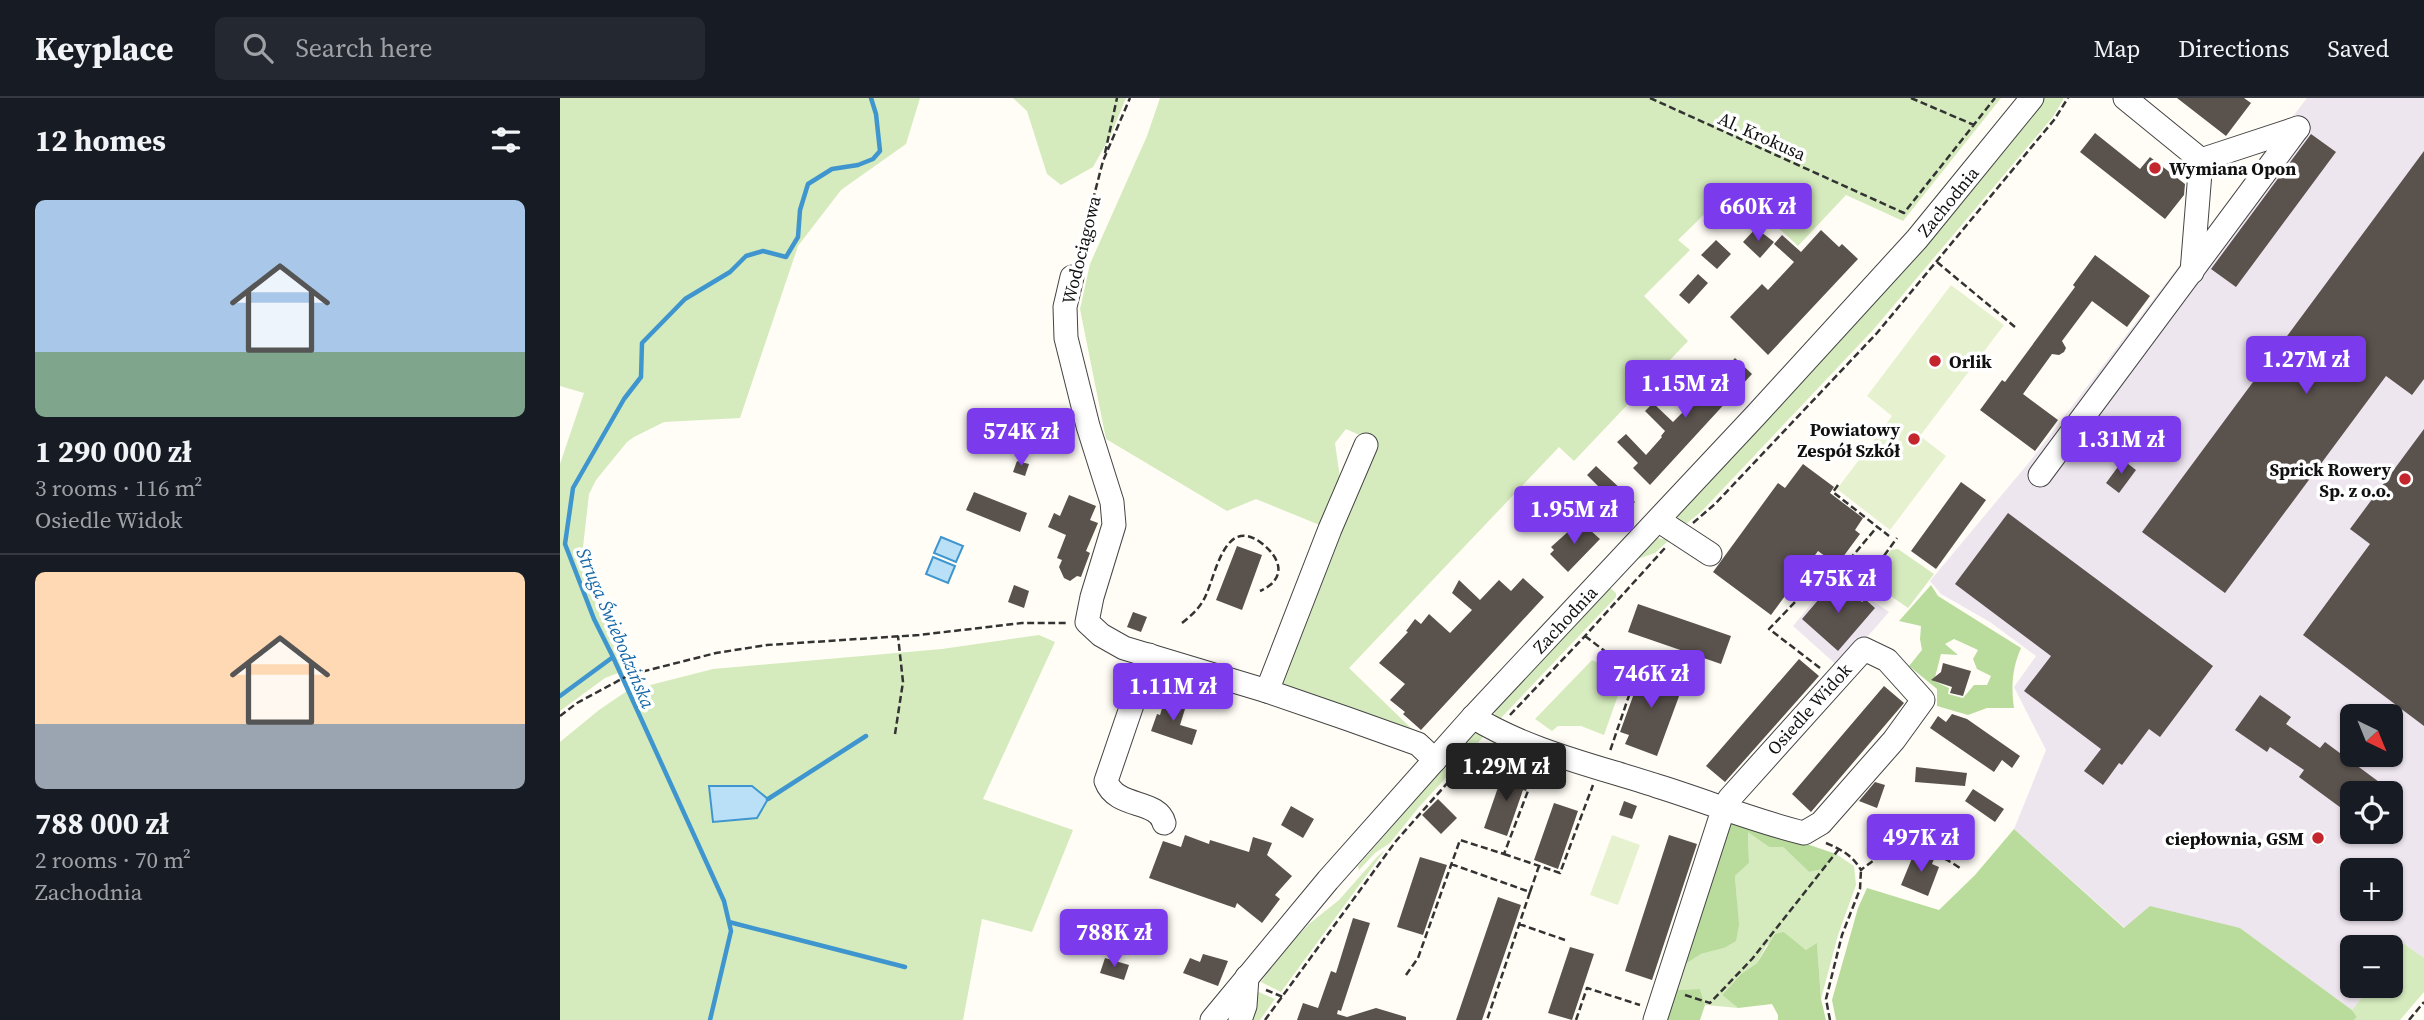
<!DOCTYPE html>
<meta charset="utf-8">
<style>
body{margin:0;font-family:"Source Serif 4",serif;background:#242831;color:#f1f3f6;height:100vh;display:flex;flex-direction:column;font-size:26px;white-space:nowrap}
*{box-sizing:border-box;margin:0}
p{font-size:23px;color:#9ea1a6}
.icon{flex:none;width:38px;height:38px;fill:none;stroke:currentColor;stroke-width:2;stroke-linecap:round;stroke-linejoin:round}
.map{position:relative;flex:1;overflow:hidden}
.side{display:flex;flex-direction:column;background:#171b24;width:560px}
.side>*{flex:none}
.needle{width:46px;rotate:137deg}
.controls{position:absolute;left:1780px;top:606px;display:grid;gap:14px}
.controls a{display:grid;place-items:center;width:63px;height:63px;border-radius:10px;background:#171b24;box-shadow:0 2px 5px #0004;font-size:35px}
.price{position:absolute;translate:-50% -60px;padding:0 16px;border-radius:7px;background:#7c3aed;color:#fff;font-size:23px;line-height:46px;filter:drop-shadow(0 2px 4px #0008)}
.price::after{content:'';position:absolute;left:50%;top:42px;width:21px;height:16px;margin-left:-10px;background:inherit;clip-path:polygon(0 0,100% 0,50% 100%)}
.price.selected{background:#222;color:#fff}
ul{padding:0;list-style:none}
li{display:grid;align-content:center;gap:14px;height:371px;padding:0 35px}
li+li{border-top:2px solid #363941}
li span{display:grid;place-items:center;height:217px;border-radius:10px;color:#555}
li>.icon{margin-inline-start:auto}
span .icon{width:126px;height:126px;fill:#fffc;stroke-width:1}
li b{font-size:30px}
h2{display:flex;justify-content:space-between;align-items:center;height:84px;padding:0 35px;font-size:30px}
header{display:flex;align-items:center;gap:42px;box-sizing:border-box;height:98px;padding:0 35px;background:#171b24;border-bottom:2px solid #363941}
header strong{font-size:33px}
nav{display:flex;gap:38px;margin-inline-start:auto;font-size:24px}
.search{width:490px;height:63px;background:#242831;display:flex;align-items:center;gap:18px;box-sizing:border-box;padding:0 24px;border-radius:10px;color:#9ea1a6;font-size:26px}
main{display:flex;flex:1;min-height:0}
.map>svg:first-child{display:block}
</style>
<header>
<strong>Keyplace</strong>
<div class="search"><svg class="icon" aria-label="search" viewBox="0 0 24 24"><circle cx="10" cy="10" r="6"/><path d="M15 15l6 6"/></svg>Search here</div>
<nav><a>Map</a><a>Directions</a><a>Saved</a></nav>
</header>
<main>
<section class="side">
<h2>12 homes<svg class="icon" aria-label="filters" viewBox="0 0 24 24"><path d="M4 7h16M4 17h16"/><circle cx="9" cy="7" r="2"/><circle cx="15" cy="17" r="2"/></svg></h2>
<ul>
<li><span style="background:linear-gradient(#a9c7e8 70%,#7fa58c 0)"><svg class="icon" aria-label="home" viewBox="0 0 24 24"><path d="M3 11l9-7 9 7M6 9v11h12V9"/></svg></span><div><b>1 290 000 zł</b><p>3 rooms · 116 m²</p><p>Osiedle Widok</p></div></li>
<li><span style="background:linear-gradient(#ffd9b3 70%,#9aa5b1 0)"><svg class="icon" aria-label="home" viewBox="0 0 24 24"><path d="M3 11l9-7 9 7M6 9v11h12V9"/></svg></span><div><b>788 000 zł</b><p>2 rooms · 70 m²</p><p>Zachodnia</p></div></li>
</ul>
</section>
<div class="map">
<svg width="1864" height="922" viewBox="0 0 1864 922">
<rect width="100%" height="100%" fill="#fffdf5"/>
<path fill="#eee6ef" fill-rule="evenodd" d="M1747 0H1864V860L1843 845 1831 861 1830 849H1792V887H1811L1792 912 1680 830H1565L1454 731 1486 652 1454 589 1476 558 1430 524 1381 496 1370 483 1471 362ZM1792 618H1830V656H1792ZM1792 695H1830V733H1792ZM1792 772H1830V810H1792Z
M1275 477 1329 514 1280 570 1233 528Z"/>
<path fill="#d5ebbd" d="M0 0H360L346 46 281 92 238 148 180 320 104 324 74 339 67 344 36 382 29 396 23 449 39 502 77 568 45 580 0 613V366L24 295 0 288Z
M453 0H566L550 39 533 69 501 87 487 76 467 13Z
M600 0H1441L1343 123 1286 97 1238 148 1173 88 1118 142 1130 152 1084 198 1128 243 1014 363 999 349 789 570 855 634 716 587 804 339 786 331 775 345 781 387 767 430 696 401 667 413 546 341 520 211 530 166 587 38Z
M1482 0H1503V2L1492 20 1313 232 1142 413 1127 425H1120L1118 419 1119 412Z
M1097 440 1109 442 1095 455 1075 462Z
M1338 451 1374 476 1348 510 1308 482 1331 452Z
M1048 488 1056 495V499L941 620 936 619 933 610Z
M479 537 495 544 423 701 513 732 472 834 422 821 403 922H0V644L39 612 67 593 153 571 382 551Z
M1032 562 1057 573 1063 583 1044 637 1021 628H998L992 633 975 621Z
M919 634 925 637 859 709 830 745 815 755 799 772 798 768 913 635Z
M1188 733 1209 749H1223L1249 774 1263 771 1276 756 1294 768 1296 787 1278 837 1261 901 1257 846 1246 852 1224 834 1206 848 1197 865 1181 876 1162 897 1178 910 1145 907 1140 891 1111 892 1118 871 1141 856 1164 850 1177 804 1175 778 1189 765Z
M825 752 721 894 701 884 723 854 749 826 779 802 817 759Z
M1843 845 1864 860V894L1840 922H1794L1797 919 1792 912 1811 887H1830L1831 861Z
M694 892 715 901 700 922H681Z"/>
<path fill="#b9dc9c" fill-rule="evenodd" d="M1371 487 1378 498 1461 550C1452 571 1451 588 1454 610H1427L1408 617 1377 608V591L1349 568 1362 552 1360 541 1361 528 1339 523ZM1394 541 1418 552 1413 561 1417 571 1431 578 1427 587H1414L1403 600 1388 596 1389 590 1374 583 1381 556 1398 557 1385 546Z
M1167 719 1276 756 1263 771 1249 774 1223 749H1209L1188 734 1189 765 1175 778 1179 827 1176 843 1164 850 1141 856 1118 871Z
M1454 731 1564 830 1590 808 1680 830 1792 912 1797 919 1794 922H1276L1272 902 1298 810 1307 790 1379 812 1415 777Z
M1224 834 1246 852 1257 845 1261 901 1266 922H1218V917L1212 906 1178 910 1162 897 1181 876 1197 865 1215 836Z
M1140 891 1145 907 1140 922H1101L1111 892Z"/>
<path fill="#e6f2cf" d="M1391 187 1444 227 1360 338 1386 358 1330 432 1277 391 1332 318 1307 298Z
M1052 737 1080 747 1058 807 1030 797Z"/>
<path fill="#b9e0f7" stroke="#3f96cf" stroke-width="2" d="M381 439 403 448 396 464 374 455Z
M373 459 395 468 388 485 366 476Z
M192 688 208 701 197 720 153 724 149 688Z"/>
<g fill="none" stroke-linecap="round" stroke-linejoin="round">
<path stroke="#3f96cf" stroke-width="4.5" d="M0 598 53 559
M208 701 306 638
M169 824 345 869
M150 922 171 833 164 803 53 559 34 521 5 446 13 390 64 301 81 279 82 245 125 201 170 174 186 158 203 153 226 159 238 139 240 112 248 86 272 71 298 67 313 61 320 53 316 16 311 0"/>
</g>
<path fill="#5a524d" d="M1617 0H1684L1691 5 1666 38Z
M1535 35 1580 71 1590 59 1625 86 1624 97 1605 121 1520 54Z
M1751 36 1776 54 1676 189 1651 171Z
M1864 53V281L1852 297 1826 278 1665 495 1582 434Z
M1196 130 1214 144 1200 160 1183 144Z
M1261 132 1279 149 1282 146 1298 161 1208 257 1170 219 1202 186 1208 192 1234 164 1214 146 1222 137 1241 154Z
M1156 142 1171 156 1157 171 1141 157Z
M1535 157 1590 198 1567 229 1532 203 1502 243 1506 250 1504 254 1499 257 1492 256 1463 296 1498 322 1475 353 1420 312 1442 282 1445 284 1515 189 1513 187Z
M1138 176 1148 185 1129 206 1119 197Z
M1175 260 1192 276 1090 387 1073 370 1078 365 1057 344 1066 336 1086 357 1102 339 1101 338 1105 333 1085 313 1093 305 1113 324 1137 300 1113 279 1122 270 1146 291Z
M1864 331V628L1743 537 1810 446 1790 431Z
M1563 362 1576 372 1559 395 1546 385Z
M457 363 469 366 465 378 453 374Z
M1243 366 1274 389 1270 395 1303 420 1295 432 1300 436 1277 467 1258 453 1211 517 1153 474 1218 385 1225 390Z
M1036 368 1075 404 1059 421 1040 403 1046 396 1027 377Z
M1401 384 1426 402 1376 471 1351 453Z
M994 391 1003 400 977 427 968 419Z
M414 394 467 415 460 434 406 412Z
M509 397 536 408 530 422 538 425 526 453 530 455 521 479 517 478 510 483 504 480 499 469 502 462 497 460 506 437 488 429 494 415 500 418Z
M1448 415 1653 568 1600 639 1589 631 1562 667 1559 665 1543 687 1524 673 1541 651 1464 593 1491 558 1395 486Z
M1020 423 1040 441 1008 474 990 456 994 452 991 449Z
M677 448 702 457 682 512 656 502Z
M963 480 984 499 861 632 843 616 845 614 830 602 845 586 819 565 848 534 846 533 855 521 861 526 869 516 890 535 912 512 892 495 899 482 920 502 939 482 951 493Z
M1276 481 1302 504 1305 501 1315 510 1278 553 1242 521Z
M454 487 469 493 464 510 448 504Z
M1078 506 1171 538 1161 566 1068 534Z
M573 514 587 519 581 534 567 529Z
M1239 561 1259 578 1165 684 1146 668Z
M1383 565 1411 573 1403 598 1390 595 1392 589 1371 582 1381 574Z
M1084 568 1125 582 1097 658 1065 646 1069 637 1060 634Z
M1324 588 1344 605 1251 714 1232 696Z
M1700 597 1731 619 1726 626 1760 650 1765 644 1834 695H1792V718L1739 679 1744 672 1710 649 1707 654 1675 632Z
M611 599 622 603 620 610 625 611 620 627 637 632 632 647 591 633 597 616 600 617 604 604 608 606Z
M1392 616 1407 621 1460 658 1452 670 1442 662 1434 674 1370 630 1378 618 1386 624Z
M1356 669 1407 675 1405 688 1355 684Z
M944 672 970 681 966 693 963 692 947 738 924 730Z
M1315 684 1325 687 1317 710 1299 703Z
M1413 691 1444 711 1435 724 1405 703Z
M878 701 897 720 881 736 862 717Z
M1064 703 1077 708 1072 721 1059 717Z
M994 705 1018 713 998 771 974 762Z
M731 708 754 721 743 740 721 727Z
M1750 740a8 8 0 1 1 16 0a8 8 0 1 1-16 0Z
M625 737 649 746 650 742 689 754 693 739 712 745 707 757 732 778 715 797 720 801 702 825 677 805 675 810 589 780 603 743 621 749Z
M1109 737 1137 746 1092 882 1065 873Z
M1355 753 1374 761 1372 766 1379 769 1368 798 1341 787Z
M860 759 887 767 863 837 837 829Z
M938 799 961 807 950 840 922 922H896Z
M793 820 810 825 781 913 778 912 777 916 787 919 816 910 846 919V922H737L743 905 758 910 771 873 776 875Z
M1010 849 1034 856 1012 922 988 915Z
M643 856 668 863 658 888 623 875 630 860 640 864Z
M545 860 569 867 564 882 540 875Z"/>
<g fill="none" stroke-linecap="round" stroke-linejoin="round">
<defs>
<g id="minor">
<path d="M1565 0 1641 62"/>
<path d="M1632 174 1641 62 1738 30"/>
<path d="M512 179 505 209 506 240 528 328 552 404 554 427 532 499 527 524 541 537 564 550 707 593 788 621 858 646 875 662"/>
<path d="M1480 377 1738 30"/>
<path d="M1098 422 1150 456"/>
<path d="M589 557 546 683C556 711 598 701 604 725"/>
<path d="M707 593 770 431 806 347"/>
<path d="M913 619C968 653 1036 668 1097 688 1146 703 1194 723 1244 735L1261 725 1334 642 1363 602 1327 562 1304 551 1170 700 1164 709 1095 922"/>
<path id="s1" d="M652 922 768 782 913 619 1196 317 1357 141 1472 0"/>
<path d="M680 922 685 908 687 879"/>
</g>
</defs>
<use href="#minor" stroke="#444" stroke-width="25"/>
<path stroke="#333" stroke-width="2.5" stroke-dasharray="7 3.5" stroke-linecap="butt" d="M1090 0 1344 115 1435 0
M1351 0 1414 27
M545 55 557 0
M517 163 543 63 570 0
M1377 164 1455 229
M1278 387 1273 394 1329 438
M1133 425 1155 406 1317 235 1494 22 1508 0
M1293 500 1337 440
M622 525C632 517 641 509 646 497 656 475 665 419 700 444 722 460 727 481 700 493
M1025 538 1076 577 1050 653
M1260 570 1209 531 1271 467 1280 473 1317 429
M950 617 1025 538 1105 450
M0 618 17 605 69 577 156 555 207 547 359 537 462 525H509
M335 636 343 584 338 538
M1266 745C1282 752 1292 757 1301 772 1337 742 1361 744 1400 770
M944 756 1000 775 1033 687
M891 766 970 794 927 922
M970 794 979 768
M959 826 1005 842
M846 877 858 860 900 742 944 756 974 677V670
M706 892 723 899
M1125 897 1150 905 1192 861 1279 751
M705 922 836 743 921 647
M1016 922 1027 890 1080 907
M1270 922 1266 901 1282 837 1300 791 1301 772
M1849 922 1864 904"/>
<use href="#minor" stroke="#fff" stroke-width="23"/>
</g>
<g fill="#c4262e" stroke="#fff" stroke-width="2.5">
<circle cx="1595" cy="70" r="7"/>
<circle cx="1375" cy="263" r="7"/>
<circle cx="1354" cy="341" r="7"/>
<circle cx="1845" cy="381" r="7"/>
<circle cx="1758" cy="740" r="7"/>
</g>
<g text-anchor="middle" dominant-baseline="central" stroke-width="7" stroke-linejoin="round" paint-order="stroke">
<g font-size="18" fill="#111" stroke="#fff">
<text transform="translate(1202 38) rotate(24)">Al. Krokusa</text>
<text stroke="none"><textPath href="#s1" startOffset="1101">Zachodnia</textPath></text>
<text transform="translate(521 152) rotate(-76)">Wodociągowa</text>
<text stroke="none"><textPath href="#s1" startOffset="534">Zachodnia</textPath></text>
<text transform="translate(1249 611) rotate(-48)">Osiedle Widok</text>
</g>
<g font-size="18" font-weight="bold" fill="#111" stroke="#fff" text-anchor="end">
<text x="1609" y="70" text-anchor="start">Wymiana Opon</text>
<text x="1389" y="263" text-anchor="start">Orlik</text>
<text x="1340" y="331">Powiatowy<tspan x="1340" dy="21">Zespół Szkół</tspan></text>
<text x="1831" y="371">Sprick Rowery<tspan x="1831" dy="21">Sp. z o.o.</tspan></text>
<text x="1744" y="740">ciepłownia, GSM</text>
</g>
<g font-size="19" font-style="italic" fill="#1768a6" stroke="#fff">
<text transform="translate(56 530) rotate(67)">Struga Świebodzińska</text>
</g>
</g>
</svg>
<div class="controls">
<a><svg class="needle" viewBox="-14 -14 28 28"><path d="M0-13l5 13h-10z" fill="#e53935"/><path d="M0 13l5-13h-10z" fill="#9ea1a6"/></svg></a>
<a><svg class="icon" aria-label="locate" viewBox="0 0 24 24"><circle cx="12" cy="12" r="6"/><path d="M12 2v4M12 18v4M2 12h4M18 12h4"/></svg></a>
<a>+</a>
<a>−</a>
</div>
<b class="price" style="left:1198px;top:145px">660K zł</b>
<b class="price" style="left:1746px;top:298px">1.27M zł</b>
<b class="price" style="left:1125px;top:322px">1.15M zł</b>
<b class="price" style="left:461px;top:370px">574K zł</b>
<b class="price" style="left:1561px;top:378px">1.31M zł</b>
<b class="price" style="left:1014px;top:448px">1.95M zł</b>
<b class="price" style="left:1278px;top:517px">475K zł</b>
<b class="price" style="left:1091px;top:612px">746K zł</b>
<b class="price" style="left:613px;top:625px">1.11M zł</b>
<b class="price selected" style="left:946px;top:705px">1.29M zł</b>
<b class="price" style="left:1361px;top:776px">497K zł</b>
<b class="price" style="left:554px;top:871px">788K zł</b>
</div>
</main>
